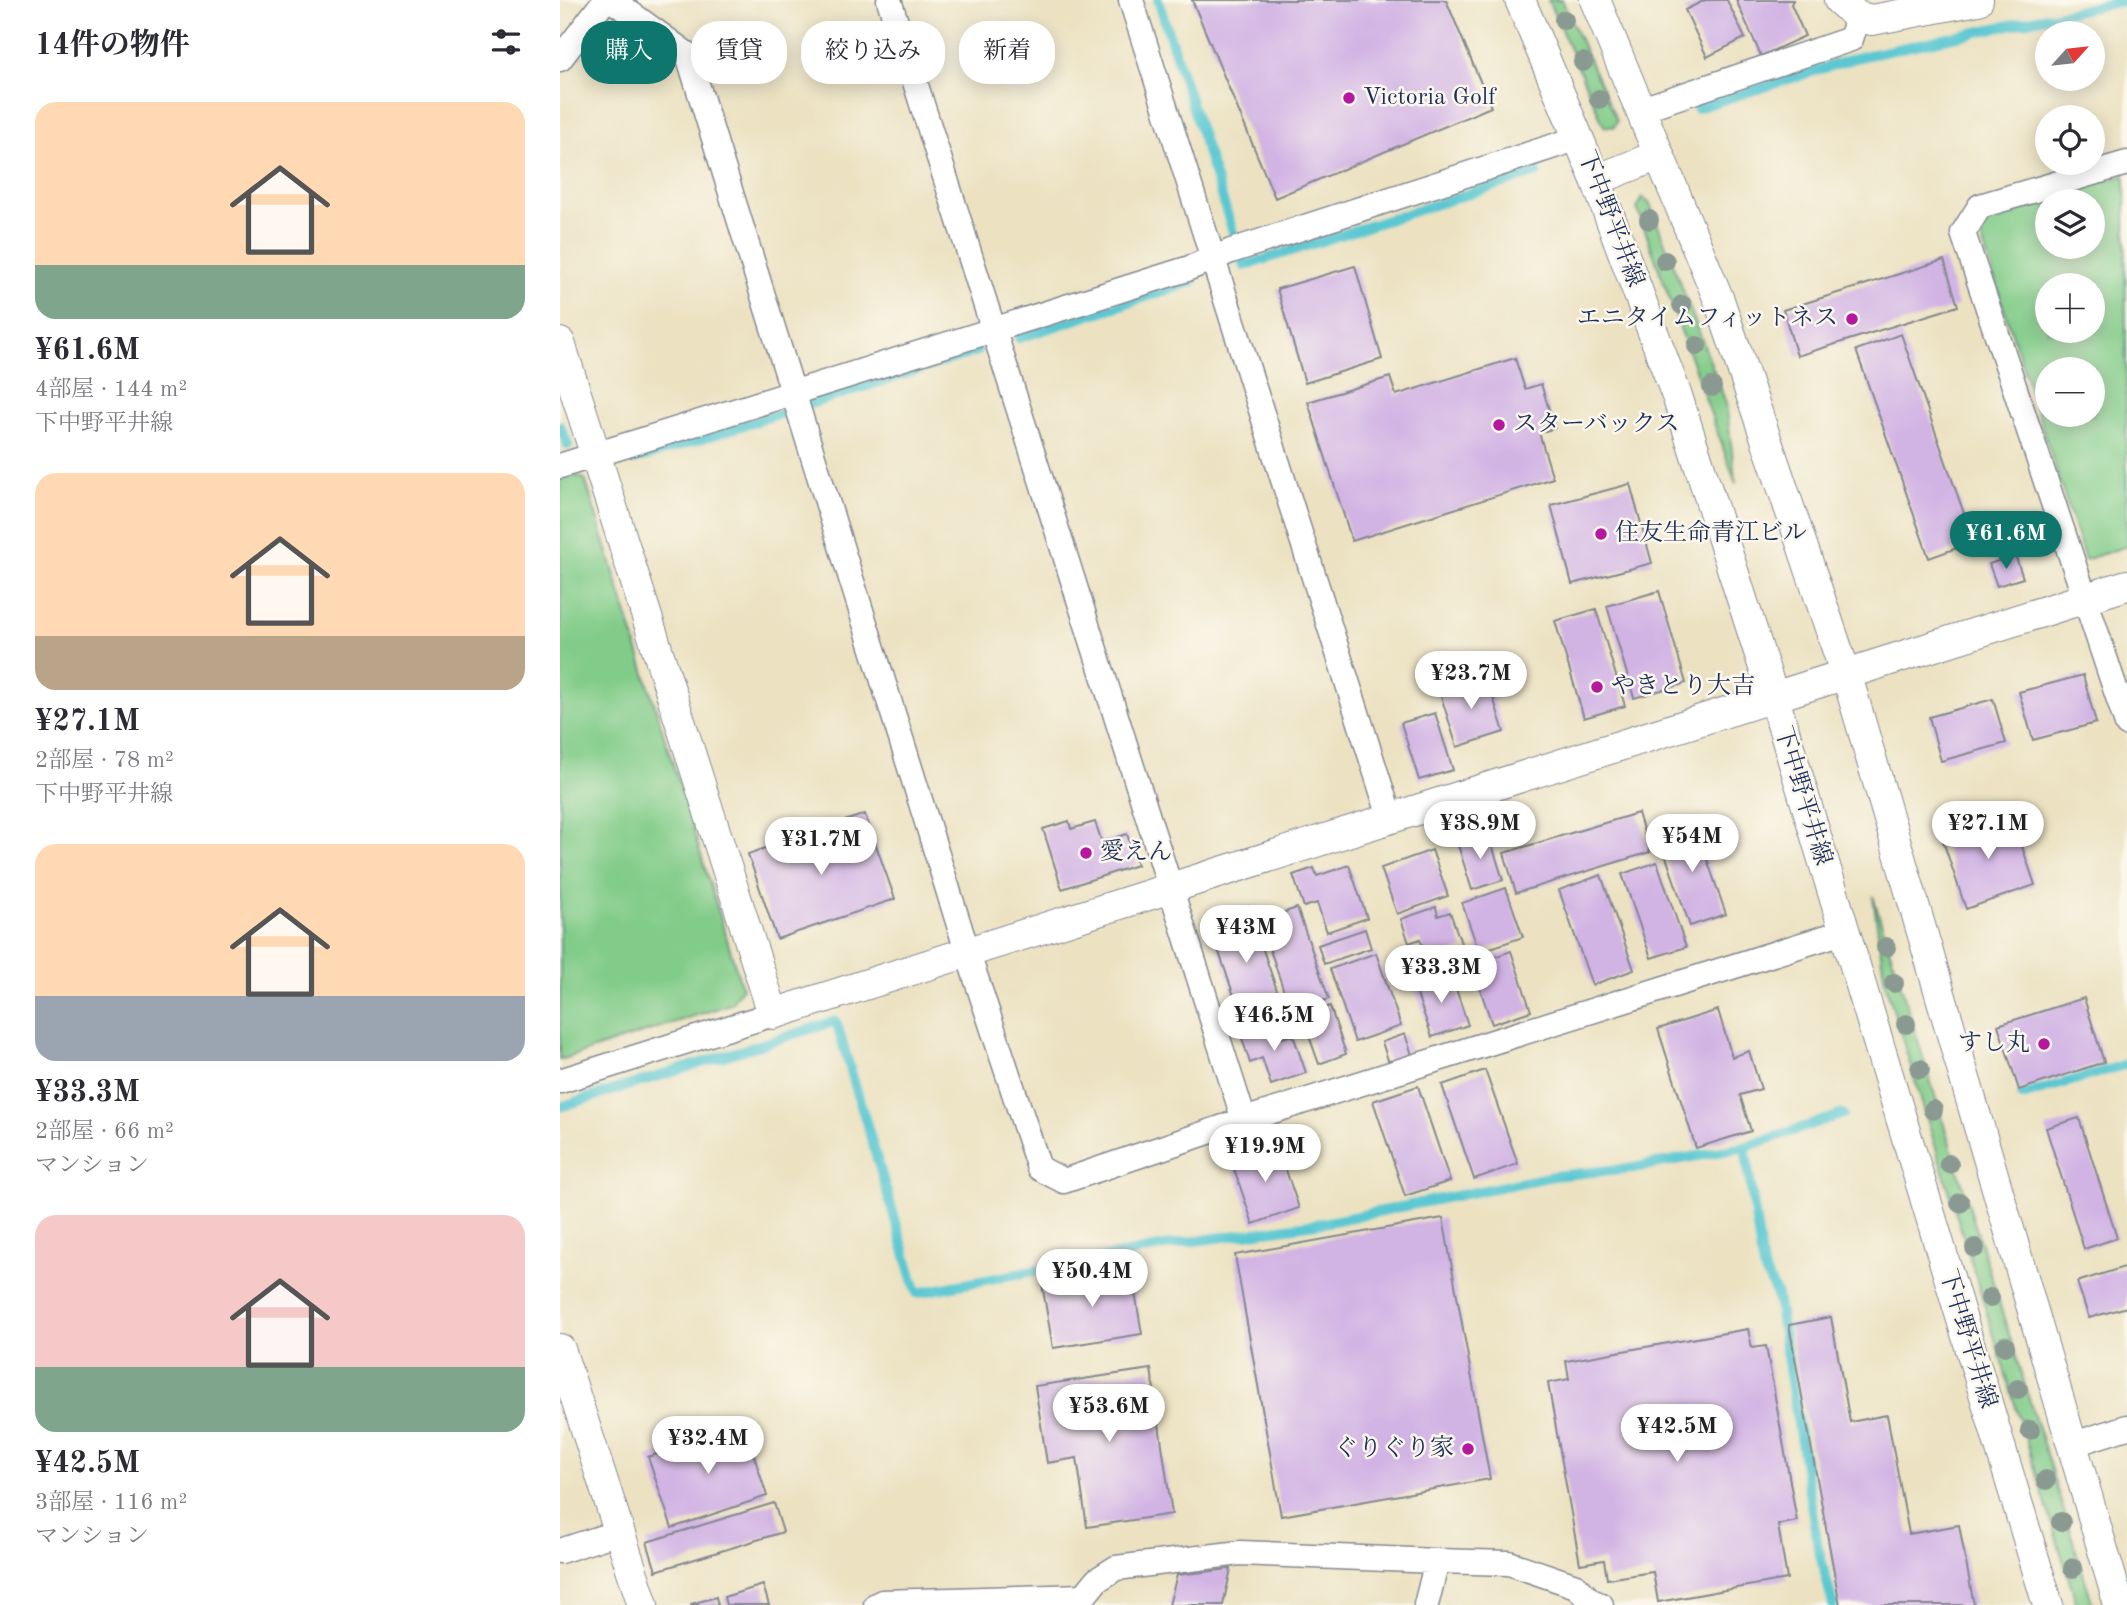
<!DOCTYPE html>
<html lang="ja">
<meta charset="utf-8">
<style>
body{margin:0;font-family:"Old Standard TT","Noto Serif JP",serif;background:#f2f2f3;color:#2b2b33;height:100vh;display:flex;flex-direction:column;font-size:26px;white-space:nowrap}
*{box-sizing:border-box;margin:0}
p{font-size:23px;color:#7c7c81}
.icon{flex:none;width:38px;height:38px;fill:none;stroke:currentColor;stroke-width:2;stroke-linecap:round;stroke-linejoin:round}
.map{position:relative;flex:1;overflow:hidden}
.sheet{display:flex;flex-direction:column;background:#fff;width:560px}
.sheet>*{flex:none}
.guide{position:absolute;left:21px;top:21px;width:665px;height:63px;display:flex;gap:14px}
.needle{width:46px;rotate:63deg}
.fabs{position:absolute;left:1475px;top:21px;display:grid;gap:14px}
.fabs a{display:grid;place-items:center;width:70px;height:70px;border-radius:50%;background:#fff;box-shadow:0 4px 18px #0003;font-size:35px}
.price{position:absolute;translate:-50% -60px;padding:0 16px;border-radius:24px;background:#fff;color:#222;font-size:23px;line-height:46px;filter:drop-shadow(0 2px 4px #0008)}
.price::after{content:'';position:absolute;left:50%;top:42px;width:21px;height:16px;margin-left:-10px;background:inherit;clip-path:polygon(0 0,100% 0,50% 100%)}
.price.selected{background:#0f766e;color:#fff}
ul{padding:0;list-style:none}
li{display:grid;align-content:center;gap:14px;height:371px;padding:0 35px}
li span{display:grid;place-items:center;height:217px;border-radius:21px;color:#555}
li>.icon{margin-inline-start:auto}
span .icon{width:126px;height:126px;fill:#fffc;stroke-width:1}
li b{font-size:30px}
h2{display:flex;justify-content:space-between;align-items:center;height:84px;padding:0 35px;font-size:30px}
.tag{padding:0 24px;border-radius:28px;background:#fff;box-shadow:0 4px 18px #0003;font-size:24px;line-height:63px}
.tag.selected{background:#0f766e;color:#fff}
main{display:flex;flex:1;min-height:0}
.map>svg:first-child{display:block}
</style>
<main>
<section class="sheet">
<h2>14件の物件<svg class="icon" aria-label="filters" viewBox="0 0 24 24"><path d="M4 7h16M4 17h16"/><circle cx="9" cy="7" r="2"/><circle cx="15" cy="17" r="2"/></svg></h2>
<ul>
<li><span style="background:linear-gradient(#ffd9b3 75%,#7fa58c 0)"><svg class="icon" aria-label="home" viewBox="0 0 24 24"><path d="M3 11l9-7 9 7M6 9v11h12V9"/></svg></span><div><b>¥61.6M</b><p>4部屋 · 144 m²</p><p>下中野平井線</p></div></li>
<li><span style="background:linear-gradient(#ffd9b3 75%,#b9a48a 0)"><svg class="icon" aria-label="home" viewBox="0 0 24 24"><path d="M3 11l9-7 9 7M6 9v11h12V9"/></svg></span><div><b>¥27.1M</b><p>2部屋 · 78 m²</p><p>下中野平井線</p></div></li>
<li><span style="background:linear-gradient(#ffd9b3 70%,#9aa5b1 0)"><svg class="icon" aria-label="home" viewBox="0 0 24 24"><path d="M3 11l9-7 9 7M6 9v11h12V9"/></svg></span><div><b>¥33.3M</b><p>2部屋 · 66 m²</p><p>マンション</p></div></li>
<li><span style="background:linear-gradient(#f6c9c9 70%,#7fa58c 0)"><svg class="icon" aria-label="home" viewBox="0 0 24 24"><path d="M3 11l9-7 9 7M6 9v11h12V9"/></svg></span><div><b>¥42.5M</b><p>3部屋 · 116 m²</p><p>マンション</p></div></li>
</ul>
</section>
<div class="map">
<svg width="1567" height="1605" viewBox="0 0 1567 1605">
<rect width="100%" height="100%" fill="#fbf7ec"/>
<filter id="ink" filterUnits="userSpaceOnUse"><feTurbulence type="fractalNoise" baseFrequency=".0143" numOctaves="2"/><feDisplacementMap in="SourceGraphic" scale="14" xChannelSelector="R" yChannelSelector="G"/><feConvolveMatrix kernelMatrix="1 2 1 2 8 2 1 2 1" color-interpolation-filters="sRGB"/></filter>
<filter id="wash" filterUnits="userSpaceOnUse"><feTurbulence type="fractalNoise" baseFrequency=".00686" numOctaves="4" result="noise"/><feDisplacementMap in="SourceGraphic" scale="28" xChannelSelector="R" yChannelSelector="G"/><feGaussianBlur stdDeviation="1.57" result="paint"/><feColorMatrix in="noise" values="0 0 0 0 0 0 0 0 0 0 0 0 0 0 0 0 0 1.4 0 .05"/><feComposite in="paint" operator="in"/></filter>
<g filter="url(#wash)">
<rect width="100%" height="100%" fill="#ece2c2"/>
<path fill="#82cc89" stroke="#4e7e74" stroke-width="2" fill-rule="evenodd" d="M988 0H1002L1057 121 1054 127 1044 126Z
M1565 175 1567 546 1525 560 1420 234 1431 216ZM1488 201H1533V247H1488ZM1488 285H1533V331H1488ZM1488 369H1533V415H1488Z
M1082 197 1090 204 1166 403 1176 484 1077 208Z
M8 473 25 479 182 988 171 1004 0 1060V476Z
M1313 896 1533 1605H1517L1325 983Z"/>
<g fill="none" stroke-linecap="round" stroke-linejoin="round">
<path stroke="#5ac7d1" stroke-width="10" d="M598 0 684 266 977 172
M1137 108 1299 57 1567 0
M459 338 632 282
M0 426 8 445
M74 460 417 351
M1462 1096 1567 1064
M0 1107 276 1021 357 1293 621 1243 763 1223 993 1176 1073 1168 1185 1147 1283 1114
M1185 1147 1203 1268 1217 1295 1258 1547 1273 1605"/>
</g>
<g id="blocks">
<path fill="#d1b3e4" d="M632 0H886L931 107 715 198Z
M1145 0H1167L1185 38 1147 57 1125 10Z
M1176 0H1233L1231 4 1245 36 1201 56Z
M1384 260 1398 306 1237 356 1223 310Z
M795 266 822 359 745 383 717 289Z
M1341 334 1414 542 1369 558 1296 350Z
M955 358 965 389 981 384 995 428 979 433 993 478 792 541 748 402 830 377 836 395Z
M1070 484 1092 563 1012 584 991 505Z
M1455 555 1463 578 1437 586 1429 564Z
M1099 591 1126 683 1074 698 1047 606Z
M1036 609 1065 706 1024 718 995 621Z
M926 675 944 732 897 747 879 690Z
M1523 675 1536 723 1473 740 1459 692Z
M1433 699 1446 743 1381 761 1369 717Z
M875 713 893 770 859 780 841 723Z
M1078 813 1090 852 956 893 944 853Z
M305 814 335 899 217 939 188 854Z
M1451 814 1475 885 1406 909 1382 838Z
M509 821 511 829 535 822 542 842 567 834 577 865 502 889 483 829Z
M1134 822 1166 914 1130 926 1098 834Z
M928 832 943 880 912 890 897 842Z
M872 850 888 896 837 914 821 868Z
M1097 862 1126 947 1091 958 1062 874Z
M789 865 807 918 767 932 757 903 744 907 733 875 754 868 757 876Z
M1041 875 1074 970 1032 985 999 890Z
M946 888 963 937 919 952 902 903Z
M688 906 724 1011 684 1025 648 920Z
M876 907 878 916 890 912 903 949 868 961 860 939 849 943 841 919Z
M737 908 769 999 731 1012 700 920Z
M805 929 811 948 764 964 758 945Z
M951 951 971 1011 932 1024 912 965Z
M816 953 841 1026 795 1042 770 969Z
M891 974 908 1025 872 1037 854 986Z
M1524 998 1544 1062 1459 1090 1438 1025Z
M770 1006 786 1054 759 1064 742 1016Z
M1158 1010 1172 1057 1189 1051 1201 1089 1180 1095 1191 1131 1136 1148 1098 1029Z
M716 1023 722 1038 733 1035 746 1073 711 1085 702 1058 690 1063 681 1035Z
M845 1034 852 1055 829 1063 822 1042Z
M925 1070 958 1164 914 1179 882 1085Z
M858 1086 890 1181 845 1196 813 1101Z
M1519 1118 1557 1238 1524 1249 1486 1128Z
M717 1144 739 1208 693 1224 671 1160Z
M883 1218 930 1479 721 1516 675 1255Z
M1567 1266V1307L1529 1318 1517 1282Z
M571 1269 582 1334 493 1348 482 1284Z
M1271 1317 1290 1422 1327 1415 1349 1534 1399 1525 1414 1605H1280L1229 1325Z
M1188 1329 1192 1348 1206 1346 1237 1521 1218 1525 1227 1579 1098 1602 1093 1572 1047 1579 1044 1560 1020 1564 988 1383 1009 1379 1006 1361Z
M591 1369 612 1514 527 1527 517 1458 487 1463 475 1386Z
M184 1425 207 1496 112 1528 88 1457Z
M214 1503 223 1532 96 1571 87 1542Z
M671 1569 663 1605H609L617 1575Z
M203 1585 209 1605H166L164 1597Z
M156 1597 158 1605H131V1604Z"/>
</g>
</g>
<g filter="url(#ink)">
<use href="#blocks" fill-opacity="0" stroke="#848890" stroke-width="2"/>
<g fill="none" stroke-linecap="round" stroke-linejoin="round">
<defs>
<path id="minor" d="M52 0 128 55 408 954 479 1168 504 1181 684 1120 1283 932
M329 0 684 1120
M571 0 830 817
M0 59 45 0
M1082 109 1291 39 1298 17
M1567 163 1420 206 1403 233 1567 724
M0 466 627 269 671 251 1019 138
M0 1081 213 1014
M1511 1445 1567 1427
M0 1551 59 1532
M877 1561 949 1563 1016 1586 1031 1601 1041 1605
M316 1605 322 1602 524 1596
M521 1605 524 1596 537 1580 556 1568 680 1553 877 1561 866 1605"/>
<path id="tertiary" d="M960 0 1036 180 1118 399 1223 727 1488 1605
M1035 0 1159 300 1292 693 1559 1605
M1279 0 1298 17 1312 20 1418 0
M1036 180 1099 155
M0 343 213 1014 1567 585
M0 1349 83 1605"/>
</defs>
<use href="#minor" stroke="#848890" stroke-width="27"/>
<use href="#tertiary" stroke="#848890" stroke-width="32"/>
<use href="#minor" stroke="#fff" stroke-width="24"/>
<use href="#tertiary" stroke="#fff" stroke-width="30"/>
</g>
<g fill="#8a9992">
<circle cx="1004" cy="20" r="10"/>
<circle cx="1023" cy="62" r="10"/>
<circle cx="1039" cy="99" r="10"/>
<circle cx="1089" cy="220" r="10"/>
<circle cx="1105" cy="261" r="10"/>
<circle cx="1122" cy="305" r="10"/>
<circle cx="1137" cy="346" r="10"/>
<circle cx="1152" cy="387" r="10"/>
<circle cx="1326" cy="947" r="10"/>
<circle cx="1334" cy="983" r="10"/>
<circle cx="1346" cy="1024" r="10"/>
<circle cx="1360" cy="1069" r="10"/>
<circle cx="1373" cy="1110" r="10"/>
<circle cx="1389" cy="1164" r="10"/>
<circle cx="1400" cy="1203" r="10"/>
<circle cx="1415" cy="1248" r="10"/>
<circle cx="1430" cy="1298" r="10"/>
<circle cx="1445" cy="1346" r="10"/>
<circle cx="1458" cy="1389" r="10"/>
<circle cx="1470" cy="1430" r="10"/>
<circle cx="1486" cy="1480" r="10"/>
<circle cx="1501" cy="1522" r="10"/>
<circle cx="1513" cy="1568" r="10"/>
</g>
</g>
<g fill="#b5179e" stroke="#fbf7ec" stroke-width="2.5">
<circle cx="789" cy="98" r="7"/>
<circle cx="1292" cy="319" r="7"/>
<circle cx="939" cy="425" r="7"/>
<circle cx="1041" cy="534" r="7"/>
<circle cx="1037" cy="687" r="7"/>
<circle cx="526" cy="853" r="7"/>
<circle cx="1484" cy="1044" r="7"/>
<circle cx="908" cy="1449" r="7"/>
</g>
<g text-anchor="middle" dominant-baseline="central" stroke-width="5" stroke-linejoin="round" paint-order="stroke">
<g font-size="24" fill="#1b2f5e" stroke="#fbf7ec" text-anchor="start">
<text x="803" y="98">Victoria Golf</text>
<text x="1278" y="319" text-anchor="end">エニタイムフィットネス</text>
<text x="953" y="425">スターバックス</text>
<text x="1055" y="534">住友生命青江ビル</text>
<text x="1051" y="687">やきとり大吉</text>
<text x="540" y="853">愛えん</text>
<text x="1470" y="1044" text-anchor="end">すし丸</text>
<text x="894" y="1449" text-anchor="end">ぐりぐり家</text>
</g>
<g font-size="24" fill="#1b2f5e" stroke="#fbf7ec">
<text transform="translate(1050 219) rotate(69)">下中野平井線</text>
<text transform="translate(1242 796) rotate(73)">下中野平井線</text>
<text transform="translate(1407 1339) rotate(73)">下中野平井線</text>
</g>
</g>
</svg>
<div class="fabs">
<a><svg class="needle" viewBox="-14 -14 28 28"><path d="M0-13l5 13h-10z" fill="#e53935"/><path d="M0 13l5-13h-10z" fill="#7c7c81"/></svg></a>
<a><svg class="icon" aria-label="locate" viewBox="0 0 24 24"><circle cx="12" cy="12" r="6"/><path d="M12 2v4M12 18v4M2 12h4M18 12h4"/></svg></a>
<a><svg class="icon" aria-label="layers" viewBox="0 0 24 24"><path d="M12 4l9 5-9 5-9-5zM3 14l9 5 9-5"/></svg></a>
<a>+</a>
<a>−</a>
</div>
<b class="price selected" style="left:1446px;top:571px">¥61.6M</b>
<b class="price" style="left:911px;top:711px">¥23.7M</b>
<b class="price" style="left:920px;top:861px">¥38.9M</b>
<b class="price" style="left:1428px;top:861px">¥27.1M</b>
<b class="price" style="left:1132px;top:874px">¥54M</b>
<b class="price" style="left:261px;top:877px">¥31.7M</b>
<b class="price" style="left:686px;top:965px">¥43M</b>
<b class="price" style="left:881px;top:1005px">¥33.3M</b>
<b class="price" style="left:714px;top:1053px">¥46.5M</b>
<b class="price" style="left:705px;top:1184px">¥19.9M</b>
<b class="price" style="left:532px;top:1309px">¥50.4M</b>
<b class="price" style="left:549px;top:1444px">¥53.6M</b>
<b class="price" style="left:1117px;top:1464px">¥42.5M</b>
<b class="price" style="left:148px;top:1476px">¥32.4M</b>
<div class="guide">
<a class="tag selected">購入</a>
<a class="tag">賃貸</a>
<a class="tag">絞り込み</a>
<a class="tag">新着</a>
</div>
</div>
</main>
